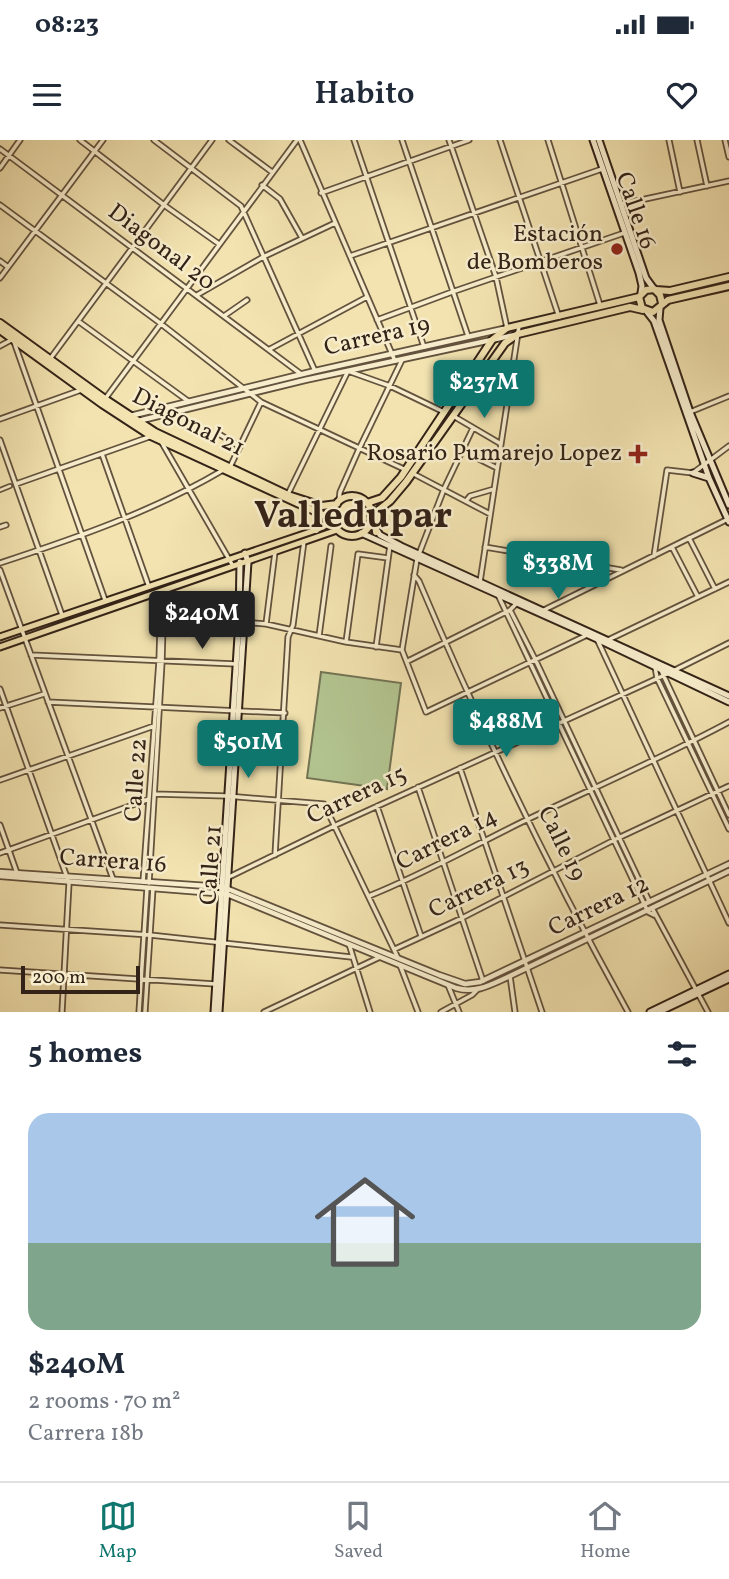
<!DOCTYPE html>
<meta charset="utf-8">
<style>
body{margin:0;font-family:Vollkorn,serif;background:#f2f2f3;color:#1f2937;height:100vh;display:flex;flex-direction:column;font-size:26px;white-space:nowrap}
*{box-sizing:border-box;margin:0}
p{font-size:23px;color:#747a83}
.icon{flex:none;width:38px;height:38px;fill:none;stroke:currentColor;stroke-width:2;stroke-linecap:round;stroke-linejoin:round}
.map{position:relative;height:872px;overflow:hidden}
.sheet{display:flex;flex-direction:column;background:#fff;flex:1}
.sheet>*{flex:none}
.scale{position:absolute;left:21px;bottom:18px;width:119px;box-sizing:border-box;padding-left:7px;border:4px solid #332217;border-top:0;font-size:19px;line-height:24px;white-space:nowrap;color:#332217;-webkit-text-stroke:5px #f7edcc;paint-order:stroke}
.price{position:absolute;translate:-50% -60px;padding:0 16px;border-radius:7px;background:#0f766e;color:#fff;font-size:23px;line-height:46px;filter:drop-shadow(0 2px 4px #0008)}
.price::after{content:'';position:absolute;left:50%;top:42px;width:21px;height:16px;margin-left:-10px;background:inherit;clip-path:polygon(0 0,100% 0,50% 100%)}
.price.selected{background:#222;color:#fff}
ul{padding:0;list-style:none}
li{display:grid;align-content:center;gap:14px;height:371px;padding:0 28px}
li span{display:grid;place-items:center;height:217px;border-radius:21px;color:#555}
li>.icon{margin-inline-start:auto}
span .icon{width:126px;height:126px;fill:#fffc;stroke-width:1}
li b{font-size:30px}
h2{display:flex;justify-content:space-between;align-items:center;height:84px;padding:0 28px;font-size:30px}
.status{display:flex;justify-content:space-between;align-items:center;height:49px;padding:0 35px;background:#fff;direction:ltr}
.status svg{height:19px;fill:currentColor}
header{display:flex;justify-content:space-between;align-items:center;height:91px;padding:0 28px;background:#fff;font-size:32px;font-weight:600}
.menu{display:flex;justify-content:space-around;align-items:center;height:98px;border-top:2px solid #e0e1e3;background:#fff;font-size:19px;color:#747a83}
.menu a{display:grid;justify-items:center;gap:4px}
.menu .selected{color:#0f766e}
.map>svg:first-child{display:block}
</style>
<div class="status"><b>08:23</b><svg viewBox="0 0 49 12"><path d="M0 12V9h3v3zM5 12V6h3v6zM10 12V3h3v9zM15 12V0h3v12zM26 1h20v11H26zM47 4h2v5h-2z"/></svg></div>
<header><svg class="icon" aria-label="menu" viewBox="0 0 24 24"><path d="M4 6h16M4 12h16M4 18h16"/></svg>Habito<svg class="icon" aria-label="heart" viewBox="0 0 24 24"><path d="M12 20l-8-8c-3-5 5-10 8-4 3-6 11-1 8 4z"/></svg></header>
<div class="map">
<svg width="729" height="872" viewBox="0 0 729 872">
<rect width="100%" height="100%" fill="#f2e3b0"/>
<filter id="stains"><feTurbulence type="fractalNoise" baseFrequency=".00286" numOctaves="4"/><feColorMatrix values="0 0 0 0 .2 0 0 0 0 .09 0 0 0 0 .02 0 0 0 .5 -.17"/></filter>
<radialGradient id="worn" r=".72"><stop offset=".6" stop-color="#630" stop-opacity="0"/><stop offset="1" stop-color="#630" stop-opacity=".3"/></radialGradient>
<path fill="#b3c591" stroke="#737454" stroke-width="2" d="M321 532 401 543 387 649 307 638Z"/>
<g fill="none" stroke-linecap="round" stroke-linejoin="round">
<defs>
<path id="pedestrian" d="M0 350 10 346"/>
<path id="minor" d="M80 0 164 65 219 104
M154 0 241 66 315 231
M229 0 272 32
M300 0 395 221
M354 0 424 207
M402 0 468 196
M449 0 496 137 507 188
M500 0 559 177
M548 0 600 165
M669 0 680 52
M697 0 707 46
M725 0 729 17
M0 9 301 234
M0 28 20 0
M262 45 280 59 302 98
M321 53 469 0
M622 64 729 41
M0 65 160 183 261 262 406 330
M350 116 602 29
M0 121 8 127
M0 138 103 0
M197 155 263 117 335 83
M224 176 247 160
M377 180 452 152 624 93
M78 181 188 261
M0 206 13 199 105 460
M270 209 367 157
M50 219 212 0
M105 259 297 0
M690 272 729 256
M455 277 501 304
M0 279 81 250
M219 294 240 307
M0 300 62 475
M162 303 233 426
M102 314 149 447
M479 319 497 328
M230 327 261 262
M412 333 490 374
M16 344 149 297
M288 354 348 231 390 246 444 272
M339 361 340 352 359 309 402 220
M466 361 470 356 494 349
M0 387 6 385
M689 398 715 449
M485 407 621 430
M672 407 698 457
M419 414 444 349 473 288
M654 416 667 330 693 333 729 306
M417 419 402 510 426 572 587 495
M0 423C76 398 154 371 223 330
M0 430 113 739
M414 435 419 441C481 588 551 733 628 872
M480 442 519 186
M499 457 648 772 654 775
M510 470 535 519 649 761
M544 470 728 379
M164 475 266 484 346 502 402 510
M266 484 275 412
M319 496 331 406
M597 499 729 783
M608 500 729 442
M346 502 358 414 388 418
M376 507 390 405
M31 515 236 524
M408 521 510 470 517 463
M655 527 657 538 729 689
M660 528 729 675
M0 549 69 743 62 872
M48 562 285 573
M0 568 44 554
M460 628 542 872
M0 640 154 586
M418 647 483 841
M154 654 227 656 324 664 398 818
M377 666 421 796
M0 685 17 733
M0 713 149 659
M275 715 288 497 293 485 304 401
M229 737 336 685 667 534 729 503
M143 742 159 521 161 451
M149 743 162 522 164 450
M369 756C422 735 471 707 522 682 591 649 662 618 729 582
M652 768 708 872
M0 785 150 795 351 817
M349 804 370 872
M395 809 462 778 614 700 729 646
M400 825 418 872
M0 830 215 844
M510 836 515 872
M448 845 459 872
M139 872 147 748
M145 872 153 748
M264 872 380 817
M441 872 472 855 477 850"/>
<path id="tertiary" d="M130 276 315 231 503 189
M138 281 305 240 515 195
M0 732 223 747 439 835 465 844 480 842 729 724
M0 736 227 754 456 848C476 854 492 844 510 836L729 731"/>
<path id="secondary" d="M593 0 639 133 642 146 641 153
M599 0 646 138 654 149
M660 168 659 180 690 272 729 365
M647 172 654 181 709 338 729 382
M693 333 709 338
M371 381 380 395 401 406 729 556
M361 393 597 499 729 562
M214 872 239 480 240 422
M219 872 248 422 245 413
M650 872 729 834
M659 872 729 839"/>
<path id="primary" d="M0 497 316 390 333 382
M0 507 337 390"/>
<path id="trunk" d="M656 150 670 151 729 137
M662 163 660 155 654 149 646 150 639 157 642 168 653 172 668 160 729 146
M0 183 105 259 155 292 288 355 322 366 337 364
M0 190 102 264 151 296 332 379
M332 376a20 20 0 1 1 40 0a20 20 0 1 1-40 0Z
M367 363 382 358 401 337 492 200 507 188 639 157
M371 376 390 361 406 342 505 203 518 194 630 167 643 170
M316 390 318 381 317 371
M376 392 375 381 378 374"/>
</defs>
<use href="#pedestrian" stroke="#63523d" stroke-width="6"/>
<use href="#minor" stroke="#63523d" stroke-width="7"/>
<use href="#tertiary" stroke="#63523d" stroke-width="8"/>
<use href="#secondary" stroke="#332217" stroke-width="9"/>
<use href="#primary" stroke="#332217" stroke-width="9"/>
<use href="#trunk" stroke="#332217" stroke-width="10"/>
<use href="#pedestrian" stroke="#f7edcc" stroke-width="2.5"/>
<use href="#minor" stroke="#f7edcc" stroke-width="3.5"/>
<use href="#tertiary" stroke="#f7edcc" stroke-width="4.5"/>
<use href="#secondary" stroke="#f7edcc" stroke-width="5"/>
<use href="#primary" stroke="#f2e3b0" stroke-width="5"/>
<use href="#trunk" stroke="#f2e3b0" stroke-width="6"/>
</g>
<g fill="#8f2418" stroke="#f7edcc" stroke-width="2.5">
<circle cx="617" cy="109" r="7"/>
<path d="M634.5 303.5h7v7h7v7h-7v7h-7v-7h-7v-7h7z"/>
</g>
<g text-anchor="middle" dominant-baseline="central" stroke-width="5" stroke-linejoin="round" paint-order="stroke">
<g font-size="24" fill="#332217" stroke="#f7edcc">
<text transform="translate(635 71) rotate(71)">Calle 16</text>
<text transform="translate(161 108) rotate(37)">Diagonal 20</text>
<text transform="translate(377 197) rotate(-13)">Carrera 19</text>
<text transform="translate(188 283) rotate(27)">Diagonal 21</text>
<text transform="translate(137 640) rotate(-86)">Calle 22</text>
<text transform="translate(357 656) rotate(-25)">Carrera 15</text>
<text transform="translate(447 700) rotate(-27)">Carrera 14</text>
<text transform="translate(561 704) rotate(64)">Calle 19</text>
<text transform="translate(113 722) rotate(4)">Carrera 16</text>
<text transform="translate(212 725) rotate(-86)">Calle 21</text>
<text transform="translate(479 749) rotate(-26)">Carrera 13</text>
<text transform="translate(599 767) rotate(-26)">Carrera 12</text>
</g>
<g font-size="24" fill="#332217" stroke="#f7edcc" text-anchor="end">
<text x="603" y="95">Estación<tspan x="603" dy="28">de Bomberos</tspan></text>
<text x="622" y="314">Rosario Pumarejo Lopez</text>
</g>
<g font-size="38" font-weight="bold" fill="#332217" stroke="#f7edcc">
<text x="353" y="377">Valledupar</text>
</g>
</g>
<rect width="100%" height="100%" filter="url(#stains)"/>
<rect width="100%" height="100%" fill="url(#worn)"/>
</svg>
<div class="scale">200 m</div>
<b class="price" style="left:484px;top:280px">$237M</b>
<b class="price" style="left:558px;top:461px">$338M</b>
<b class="price selected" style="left:202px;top:511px">$240M</b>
<b class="price" style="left:506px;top:619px">$488M</b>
<b class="price" style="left:248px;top:640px">$501M</b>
</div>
<section class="sheet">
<h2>5 homes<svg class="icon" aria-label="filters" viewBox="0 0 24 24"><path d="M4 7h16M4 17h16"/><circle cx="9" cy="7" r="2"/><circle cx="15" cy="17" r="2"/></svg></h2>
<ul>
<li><span style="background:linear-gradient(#a9c7e8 60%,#7fa58c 0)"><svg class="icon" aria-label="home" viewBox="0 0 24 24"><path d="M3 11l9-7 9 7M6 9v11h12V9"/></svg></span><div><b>$240M</b><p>2 rooms · 70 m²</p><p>Carrera 18b</p></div></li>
</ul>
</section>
<nav class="menu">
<a class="selected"><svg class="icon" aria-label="map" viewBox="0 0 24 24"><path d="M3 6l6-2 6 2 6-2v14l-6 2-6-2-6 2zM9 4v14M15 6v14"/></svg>Map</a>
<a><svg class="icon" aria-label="saved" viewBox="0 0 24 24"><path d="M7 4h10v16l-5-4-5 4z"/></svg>Saved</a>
<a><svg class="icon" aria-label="home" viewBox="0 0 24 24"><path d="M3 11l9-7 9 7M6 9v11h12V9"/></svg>Home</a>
</nav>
